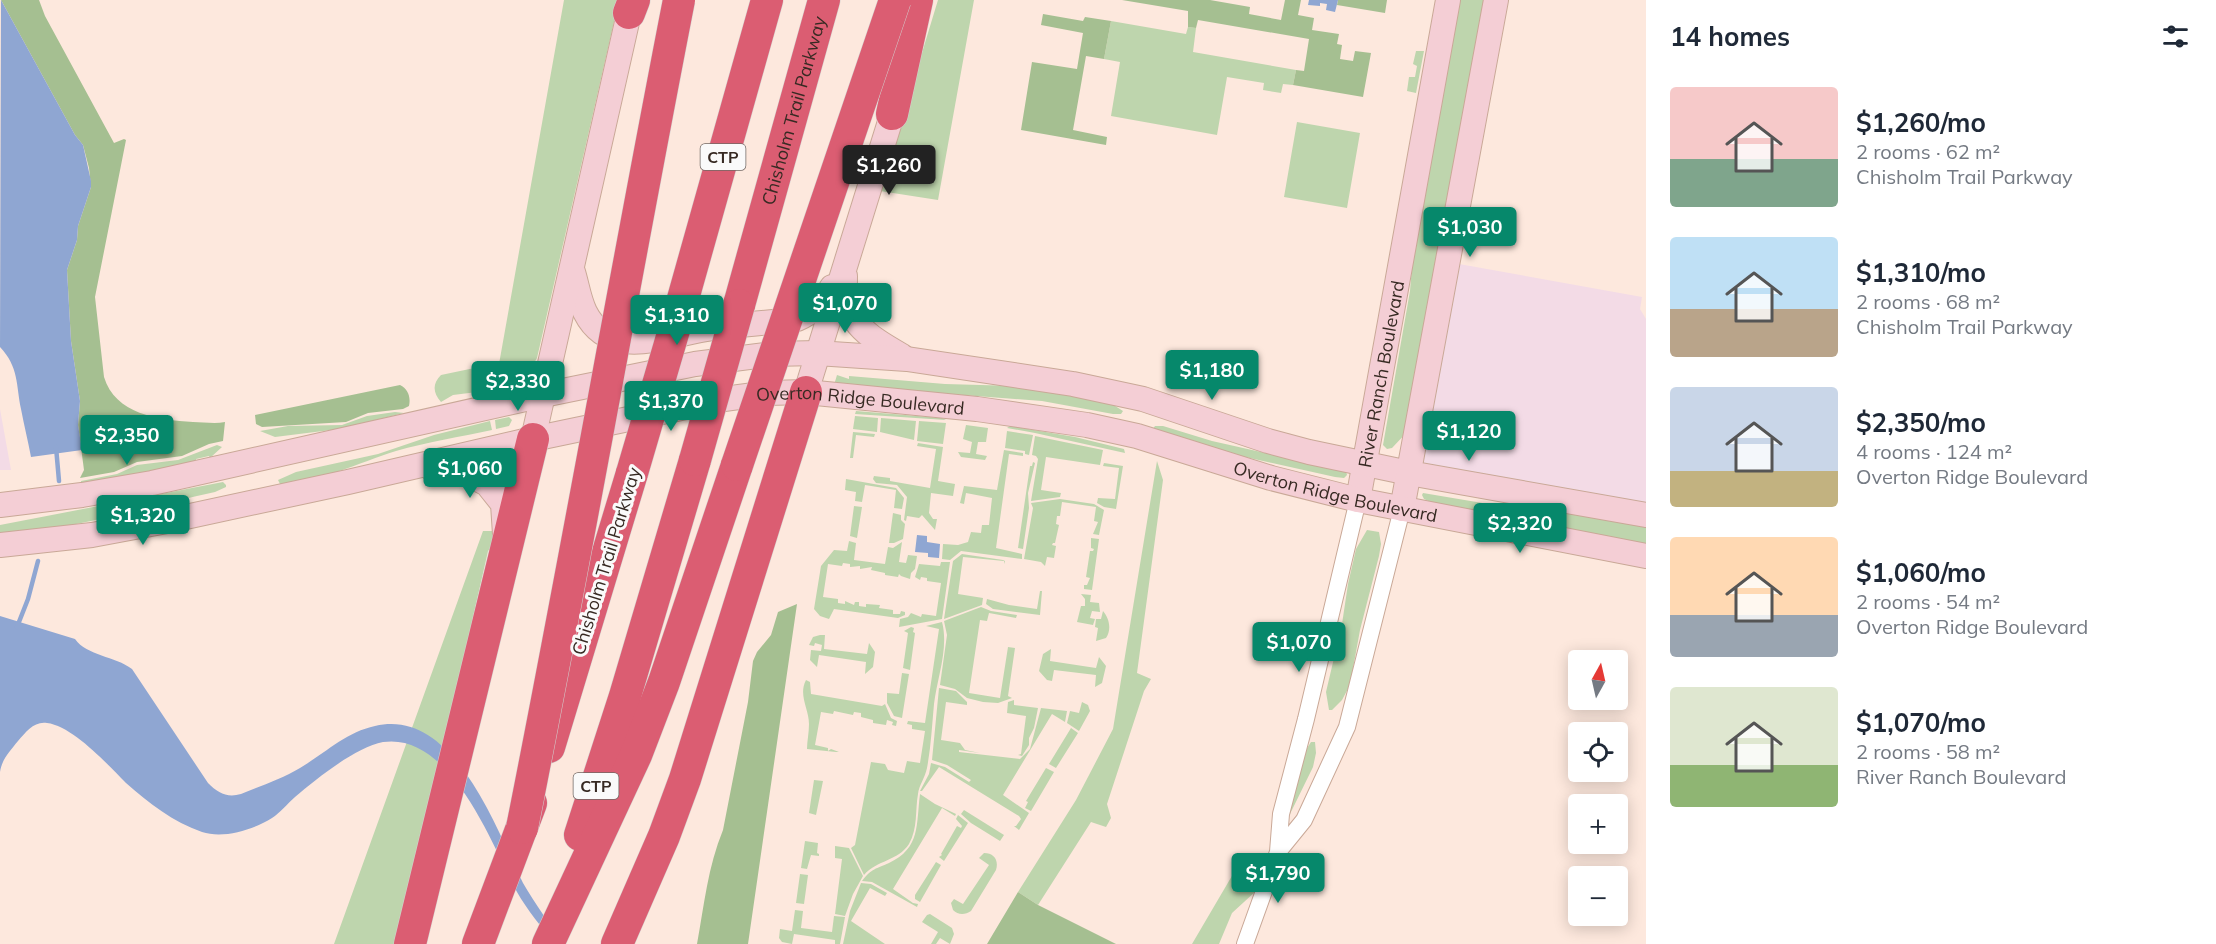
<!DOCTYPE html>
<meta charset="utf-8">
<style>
body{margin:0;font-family:Mulish,sans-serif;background:#f6f6f7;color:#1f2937;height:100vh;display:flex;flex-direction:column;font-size:22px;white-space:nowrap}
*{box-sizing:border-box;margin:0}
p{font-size:20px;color:#747a83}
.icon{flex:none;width:33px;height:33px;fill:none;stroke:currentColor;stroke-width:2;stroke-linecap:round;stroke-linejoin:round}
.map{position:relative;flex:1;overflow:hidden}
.details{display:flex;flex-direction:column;background:#fff;width:570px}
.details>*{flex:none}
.needle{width:39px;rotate:8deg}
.tools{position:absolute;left:1568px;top:650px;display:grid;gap:12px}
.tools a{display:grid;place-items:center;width:60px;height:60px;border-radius:6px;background:#fff;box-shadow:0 3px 15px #0003;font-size:30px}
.price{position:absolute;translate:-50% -51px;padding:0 14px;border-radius:6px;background:#06886b;color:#fff;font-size:20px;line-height:39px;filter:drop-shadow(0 2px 3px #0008)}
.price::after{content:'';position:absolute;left:50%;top:36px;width:18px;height:14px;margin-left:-9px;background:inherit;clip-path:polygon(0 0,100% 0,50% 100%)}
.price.selected{background:#222;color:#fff}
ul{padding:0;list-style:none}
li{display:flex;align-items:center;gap:18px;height:150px;padding:0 24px}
li span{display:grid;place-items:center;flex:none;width:168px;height:120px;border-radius:6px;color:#555}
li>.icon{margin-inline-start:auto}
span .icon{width:72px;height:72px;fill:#fffc;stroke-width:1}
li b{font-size:26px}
h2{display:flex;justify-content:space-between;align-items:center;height:72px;padding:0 24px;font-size:26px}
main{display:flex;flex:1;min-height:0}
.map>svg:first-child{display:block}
</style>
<main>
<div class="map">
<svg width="1646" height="944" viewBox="0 0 1646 944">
<rect width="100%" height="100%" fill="#fde8dd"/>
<path fill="#f3dbe6" d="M1448 262 1642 297 1640 309 1646 319V515L1409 473Z
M0 409 11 470H0Z"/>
<path fill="#bed5ad" d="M564 0H619L537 358 527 375 524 374 510 385 499 390 481 391 480 389H476L477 392 453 395 441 402C433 393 432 384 441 375L484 366 488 363 499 364Z
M938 0H974L938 200 880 191Z
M1457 0H1488L1408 431 1392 448 1387 449 1383 445 1410 291 1414 242Z
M1111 21 1186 34 1188 27 1196 28 1193 52 1296 70 1293 85 1283 84 1281 93 1263 90 1264 83 1227 77 1217 135 1111 116 1120 62 1104 59Z
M1416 51H1424L1416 93 1407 91 1409 77H1415L1417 66 1413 64Z
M1297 122 1360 133 1347 208 1284 197Z
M837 375 849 379V376L945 384 1016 386 1053 391 1112 404 1123 411 1121 414H1113L1042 401 834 385Z
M856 411 942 418 946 420 855 414Z
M395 412 404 413 339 429 275 437 260 431 288 426 342 425 367 416Z
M855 416 878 418 877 432 853 429Z
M509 417 512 420 509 426 496 429 495 420Z
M881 418 916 421 914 440 880 432Z
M490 421 492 430C460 437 427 442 396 451 358 463 320 482 280 484L278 480 296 472 378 454 434 435Z
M919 421 946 423 943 444 917 441Z
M966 425 988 428 986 442H978L976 454 987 456 985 460 961 457 958 452 970 453 972 442 963 439Z
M1010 426 1075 437 1124 449 1125 453 1035 433 1007 428Z
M1155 426H1163L1212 441 1346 471 1347 475 1344 478 1335 477 1205 448 1152 430Z
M1007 431 1033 435 1029 455 1025 454V451L1005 448Z
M853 432 875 434 874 437 856 435 853 458H850Z
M1035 436 1103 450 1100 465 1046 457 1041 490 1061 493 1060 497 1031 501 1038 459 1036 456 1032 455Z
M918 443 943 447 938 481 955 484 953 496 931 493 929 513 933 519H937L935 530 922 515 919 518 907 516 906 521 904 520 907 497 897 485 876 483 873 479 874 476 890 478V481L930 488 936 449 917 446Z
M217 445 222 447 210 458 209 456 196 459V461L135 476 81 484V481L117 474 137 465 178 460Z
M1004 450 1023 453V456L1009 454 996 548 1022 554V559L961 551 950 560 942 559 943 544 958 545 968 542 971 532 981 533 982 525H989L992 498 966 493 964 504 960 503 964 486 997 490Z
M1157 461 1163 480 1137 673 1151 679 1144 691 1107 804 1111 818 1106 827 1091 822 1038 905 1018 892 1076 800 1113 729Z
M1033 462 1035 463 1028 493 1029 508 1023 549 1018 548 1030 466H1032Z
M1104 463 1123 466 1116 509 1104 507 1097 503 1098 498 1115 499 1119 468 1103 466Z
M846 479 896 488 904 498 902 509 894 508 896 490 865 485 862 502 855 501 856 492 845 490Z
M223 482 226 485V487L215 492C144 507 73 530 0 534V525Z
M1423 493 1518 509 1574 514 1646 527V545L1437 505 1424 499 1422 495Z
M1060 499 1094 504 1104 510 1099 535 1093 534 1098 522 1094 521 1096 507 1062 502 1060 516H1057L1056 524 1059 525 1055 543H1053L1052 545 1056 546 1054 558 1047 557 1045 566 1041 562 1024 559 1033 508 1031 503Z
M854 506 862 507 857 538 850 536Z
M893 513 901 515V520L905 524 903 539 894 543H889Z
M1367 530 1379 532 1381 544 1379 556 1360 630 1350 685 1342 700 1332 710H1329L1326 692 1342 624 1348 584 1356 549Z
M483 531H499L496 540 488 551 399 944H334Z
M1091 538 1099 539 1092 590 1084 589V585H1087L1090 578 1086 577 1090 551H1093L1094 549 1091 548Z
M849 541 856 543 854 560 885 564 888 547 893 548 902 542 899 562 906 563 908 555 917 556 915 569 911 573 910 579 901 576 899 574 898 577 885 575V573L871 570 872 567 860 569V566L850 567V564L843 563 842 566 828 564 823 597 838 599V603L845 604V601L854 605 855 602H859V606L866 607V604L880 605 879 608 893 610V614H900L901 611 905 612V615L898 618 834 609 829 619 820 616 814 609 821 566 834 550 847 551Z
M962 554 1003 560 1005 561V564L1004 561 963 557 958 594 983 598 982 605 944 619 953 561Z
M941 562H950L942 619 899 627 900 619 908 617 911 613 921 617 922 614 936 616 941 583 927 581V578L921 577 920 580 915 577 919 564 940 566Z
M1040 591H1042L1040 615 993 609 986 604 987 599 1009 605 1037 609Z
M1081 594 1091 595 1090 602 1099 603 1100 612 1092 611 1090 618 1095 619 1093 625 1077 622 1081 606H1085V599Z
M981 607 991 611 1017 615 1016 618 989 613 987 621 980 620 969 693 1000 698 1008 647 1015 648 1008 696 1012 698 998 703 983 702 967 698 955 689 940 685 947 635 944 621Z
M1103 611C1109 618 1112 629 1106 638L1096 641 1098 628 1095 627 1096 619H1101Z
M942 622C949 648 937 678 934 704 932 725 931 747 927 768 925 778 919 785 918 794 915 811 918 828 909 844 898 861 877 860 864 875L851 848 855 845 871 762 885 764 888 770 904 773 907 761 920 763 925 731 912 729V725L907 724 908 721 925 723 939 629 926 626Z
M911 627 914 628 913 632 915 633 910 670 903 668 908 633 904 631Z
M820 635H825L824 649 867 654 869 643 875 652 873 667 865 674 866 662 819 655 817 667 810 660 811 650 821 651 822 645 815 643 814 646 809 645 813 637Z
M1051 649 1050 661 1096 668 1099 657 1106 666 1102 683 1095 687 1096 675 1054 670 1052 681 1047 680 1039 671 1043 654Z
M902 673 909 674 902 718 894 716 887 703V693L899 694Z
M806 680 810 682 811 694 882 706 885 704 891 718 897 721 896 726 892 725 893 722 887 720 886 725 873 723V720L861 717V713L854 712 853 715 834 711 833 714 821 712 815 745 828 748V751L831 749 839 752H836L807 749C807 741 809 733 809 724 809 709 798 695 806 680Z
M939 688 956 691 967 702V705L946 702 941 740 960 743 965 750 980 753 959 750V752L1020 759 1019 760 1030 749 1041 708 1067 711 1065 722 1052 714 1003 795 1029 813 1019 830 1014 826H1016L1021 819 1019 816 939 767 922 791H920L929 774 931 763 945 767 969 782 971 780 947 765 932 760Z
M1014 700V705L1038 708 1034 728 1029 738V745L1022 756 1018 755 1021 754 1026 716 1007 713 1008 702Z
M1082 702 1088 705 1090 711 1079 731 1067 723 1070 711 1079 713Z
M1071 728 1078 733 1056 768 1049 764Z
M1311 742H1315L1316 753 1313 767 1290 814 1288 813 1304 753Z
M1046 768 1054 772 1031 811 1025 808 1028 802 1026 801Z
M814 780 823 781 816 815 809 813Z
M920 794 935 804 956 814 955 816 942 808 893 889 913 903 918 904 917 907 872 882 862 881C872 868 876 869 889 863 921 848 916 824 920 794Z
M964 810 1004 835 1000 841 971 823 961 814Z
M958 815 968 823 944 861 939 857 942 855 941 854 957 826 961 828 962 826 956 819Z
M805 841 818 843 817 853 819 854V856L811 855 807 869 801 868Z
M835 846 849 848 863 876 853 894 845 916 835 914 842 859 835 858Z
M984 853C994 853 999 860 996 870L971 911C965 915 958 915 953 910L951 903 954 899 963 904 989 865 979 858Z
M936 862 941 865 920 902 915 899V895Z
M1236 869 1268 880 1232 913 1219 944H1192Z
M800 874 808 875 804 904 796 903Z
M861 883 871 884 887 893 885 896 870 888 851 921 885 944H843L850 911Z
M795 910 803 911 801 928 832 932 834 916 845 917 840 944H835V940L794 934 792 944 782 942 779 938 780 929 792 931Z
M930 914 952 928 954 934 950 944 940 938 936 944H931L938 932 922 922 927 915Z"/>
<path fill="#a5bf91" d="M1 0H39L45 16 114 143 124 139 126 140 95 297 104 377C115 414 158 420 193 422 203 422 215 424 225 422L223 441 209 444 182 456 137 462 114 472 80 478 84 470 78 425 80 401 71 341 67 270 77 240 78 226 91 187 89 168 83 145 75 135Z
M1122 0H1210L1250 7 1249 14 1281 20 1285 0H1301L1298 15 1314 18 1312 30 1339 34 1337 44 1342 45 1340 59 1353 61 1355 51 1371 53 1363 97 1293 85 1296 70 1304 71 1309 39 1198 20 1196 28 1188 27V11Z
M1338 0H1387L1385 13 1337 5Z
M1043 14 1083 21 1085 17 1111 21 1104 59 1086 56 1073 130 1107 137 1106 145 1021 130 1032 62 1077 69 1083 33 1041 25Z
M400 385C408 389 411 397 409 406L403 409 368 413 346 422 262 427 256 424 255 415Z
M797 604 748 944H697C704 906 708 866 723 830L748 702 753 661 757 652 771 635 778 612Z
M1018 892 1038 905 1116 944H987Z"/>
<path fill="#8fa6d2" d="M1 0 75 135 83 145 91 181V187L78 226 77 240 67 270 71 341 80 401 78 425 82 450 31 457C28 441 24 425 21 409 16 385 19 367 0 347Z
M1309 0H1338L1335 12 1326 10 1327 4 1320 3V6L1308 5Z
M917 535 927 536V542L940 544 939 558 928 557V553L915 552Z
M0 616 75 639C87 656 115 656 132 669L208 783C218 793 227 798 241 794 260 786 282 779 300 768 324 754 346 732 375 726 454 707 496 829 523 883 535 904 550 924 564 944H554C542 927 527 910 517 892 492 845 451 732 383 742 356 747 316 779 295 797 287 804 280 813 272 818 253 830 223 839 202 832 173 822 149 803 126 783 108 765 73 726 47 723 34 721 26 732 18 741 10 751 2 759 0 772Z"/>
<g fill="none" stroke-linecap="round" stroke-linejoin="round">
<path stroke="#8fa6d2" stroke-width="4.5" d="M56 447 59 481
M17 627 28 599 38 561"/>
<defs>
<path id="street" d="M1278 852 1304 820 1347 727 1402 509
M1245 944 1278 852 1281 814 1306 719 1358 500"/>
<g id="secondary">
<path d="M573 272C577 285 579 300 585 312 609 360 661 337 701 330 732 324 765 324 797 319 813 312 823 303 832 287"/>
<path d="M845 276C843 322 866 335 902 356"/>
<path d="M806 392 897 99"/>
<path d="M533 439 632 0"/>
<path d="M431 468 466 473 487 484 503 504 505 534"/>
<path id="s1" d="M1358 500 1448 0"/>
<path d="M0 505 82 495 152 483 543 395 695 364 772 354 817 353 907 359 1073 384 1143 399 1268 441 1309 452 1409 473 1646 515"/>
<path d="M1402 509 1496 0"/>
<path id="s2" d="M0 545 92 535 167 521 348 482 533 439 724 399 768 393 806 392 977 409 1087 425 1137 436 1271 478 1358 500 1646 556"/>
</g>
<g id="highway">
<path d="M629 13 634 0"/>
<path d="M892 114 917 0"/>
<path id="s3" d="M739 305 824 0"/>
<path d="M679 313 767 0"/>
<path d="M549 747 632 473"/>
<path d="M580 835 625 696 695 460"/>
<path d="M410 944 533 439"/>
<path d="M478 944 531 803"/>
<path d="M548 944 636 755 664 682 737 465"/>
<path d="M617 944 664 836 685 779 806 392"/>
</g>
</defs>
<use href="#street" stroke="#c9a897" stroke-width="18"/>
<use href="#secondary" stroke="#c9a897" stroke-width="26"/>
<use href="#highway" stroke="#d3d0cf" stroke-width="33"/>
<use href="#street" stroke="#fff" stroke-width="16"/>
<use href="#secondary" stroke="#f4ced5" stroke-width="24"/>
<use href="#highway" stroke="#db5d72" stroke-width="32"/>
<defs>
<path id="highway-bridge" d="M695 460 739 305
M737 465 895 0
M632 473 679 313
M522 828C577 553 625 276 679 0"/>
</defs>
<use href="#highway-bridge" stroke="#d3d0cf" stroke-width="33" stroke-linecap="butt"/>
<use href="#highway-bridge" stroke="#db5d72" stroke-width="32"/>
</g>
<g text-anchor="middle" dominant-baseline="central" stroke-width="6" stroke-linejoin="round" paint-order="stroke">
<g fill="#fafafa" stroke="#726864" stroke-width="1.5">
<rect x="700.5" y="144" width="45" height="26" rx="4.5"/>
<rect x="573.5" y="773" width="45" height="26" rx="4.5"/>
</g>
<g font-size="16" font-weight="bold" fill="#372a23">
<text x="723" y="157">CTP</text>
<text x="596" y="786">CTP</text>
</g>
<g font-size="18" fill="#372a23" stroke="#fafafa">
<text stroke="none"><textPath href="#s3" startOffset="202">Chisholm Trail Parkway</textPath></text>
<text stroke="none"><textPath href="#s1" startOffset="128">River Ranch Boulevard</textPath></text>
<text stroke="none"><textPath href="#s2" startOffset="876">Overton Ridge Boulevard</textPath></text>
<text stroke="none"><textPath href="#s2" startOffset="1362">Overton Ridge Boulevard</textPath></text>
<text transform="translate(606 561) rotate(-73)">Chisholm Trail Parkway</text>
</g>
</g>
</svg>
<div class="tools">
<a><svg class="needle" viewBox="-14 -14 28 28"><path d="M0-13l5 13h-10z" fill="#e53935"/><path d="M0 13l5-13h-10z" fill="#747a83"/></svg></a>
<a><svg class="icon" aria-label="locate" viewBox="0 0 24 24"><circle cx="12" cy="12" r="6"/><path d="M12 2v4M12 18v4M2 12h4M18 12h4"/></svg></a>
<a>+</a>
<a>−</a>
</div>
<b class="price selected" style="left:889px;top:196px">$1,260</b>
<b class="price" style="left:1470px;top:258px">$1,030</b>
<b class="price" style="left:845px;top:334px">$1,070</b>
<b class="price" style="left:677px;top:346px">$1,310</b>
<b class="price" style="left:1212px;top:401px">$1,180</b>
<b class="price" style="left:518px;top:412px">$2,330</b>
<b class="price" style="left:671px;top:432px">$1,370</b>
<b class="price" style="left:1469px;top:462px">$1,120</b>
<b class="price" style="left:127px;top:466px">$2,350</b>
<b class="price" style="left:470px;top:499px">$1,060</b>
<b class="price" style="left:143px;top:546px">$1,320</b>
<b class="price" style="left:1520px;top:554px">$2,320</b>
<b class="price" style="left:1299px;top:673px">$1,070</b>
<b class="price" style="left:1278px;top:904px">$1,790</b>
</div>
<section class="details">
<h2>14 homes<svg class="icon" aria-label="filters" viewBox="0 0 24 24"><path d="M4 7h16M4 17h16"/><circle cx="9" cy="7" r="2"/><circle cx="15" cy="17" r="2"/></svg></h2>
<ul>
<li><span style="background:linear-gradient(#f6c9c9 60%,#7fa58c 0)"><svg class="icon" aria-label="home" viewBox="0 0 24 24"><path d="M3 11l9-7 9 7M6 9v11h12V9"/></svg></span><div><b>$1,260/mo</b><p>2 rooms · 62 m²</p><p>Chisholm Trail Parkway</p></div></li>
<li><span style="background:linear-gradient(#bfe0f5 60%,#b9a48a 0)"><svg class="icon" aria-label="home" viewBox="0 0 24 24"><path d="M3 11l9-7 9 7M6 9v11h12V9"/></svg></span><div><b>$1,310/mo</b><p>2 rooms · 68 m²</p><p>Chisholm Trail Parkway</p></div></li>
<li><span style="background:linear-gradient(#c9d6e8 70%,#c2b280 0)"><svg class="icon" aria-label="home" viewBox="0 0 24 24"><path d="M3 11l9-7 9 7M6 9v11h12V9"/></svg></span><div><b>$2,350/mo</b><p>4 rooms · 124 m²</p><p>Overton Ridge Boulevard</p></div></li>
<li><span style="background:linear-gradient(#ffd9b3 65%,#9aa5b1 0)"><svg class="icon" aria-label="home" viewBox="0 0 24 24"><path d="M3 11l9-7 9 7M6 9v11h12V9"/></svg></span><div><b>$1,060/mo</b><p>2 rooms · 54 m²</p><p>Overton Ridge Boulevard</p></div></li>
<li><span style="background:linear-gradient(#dfe7d0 65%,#8fb573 0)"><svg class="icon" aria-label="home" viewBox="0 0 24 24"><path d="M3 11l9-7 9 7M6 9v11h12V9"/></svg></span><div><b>$1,070/mo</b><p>2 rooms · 58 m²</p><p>River Ranch Boulevard</p></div></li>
</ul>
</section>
</main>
